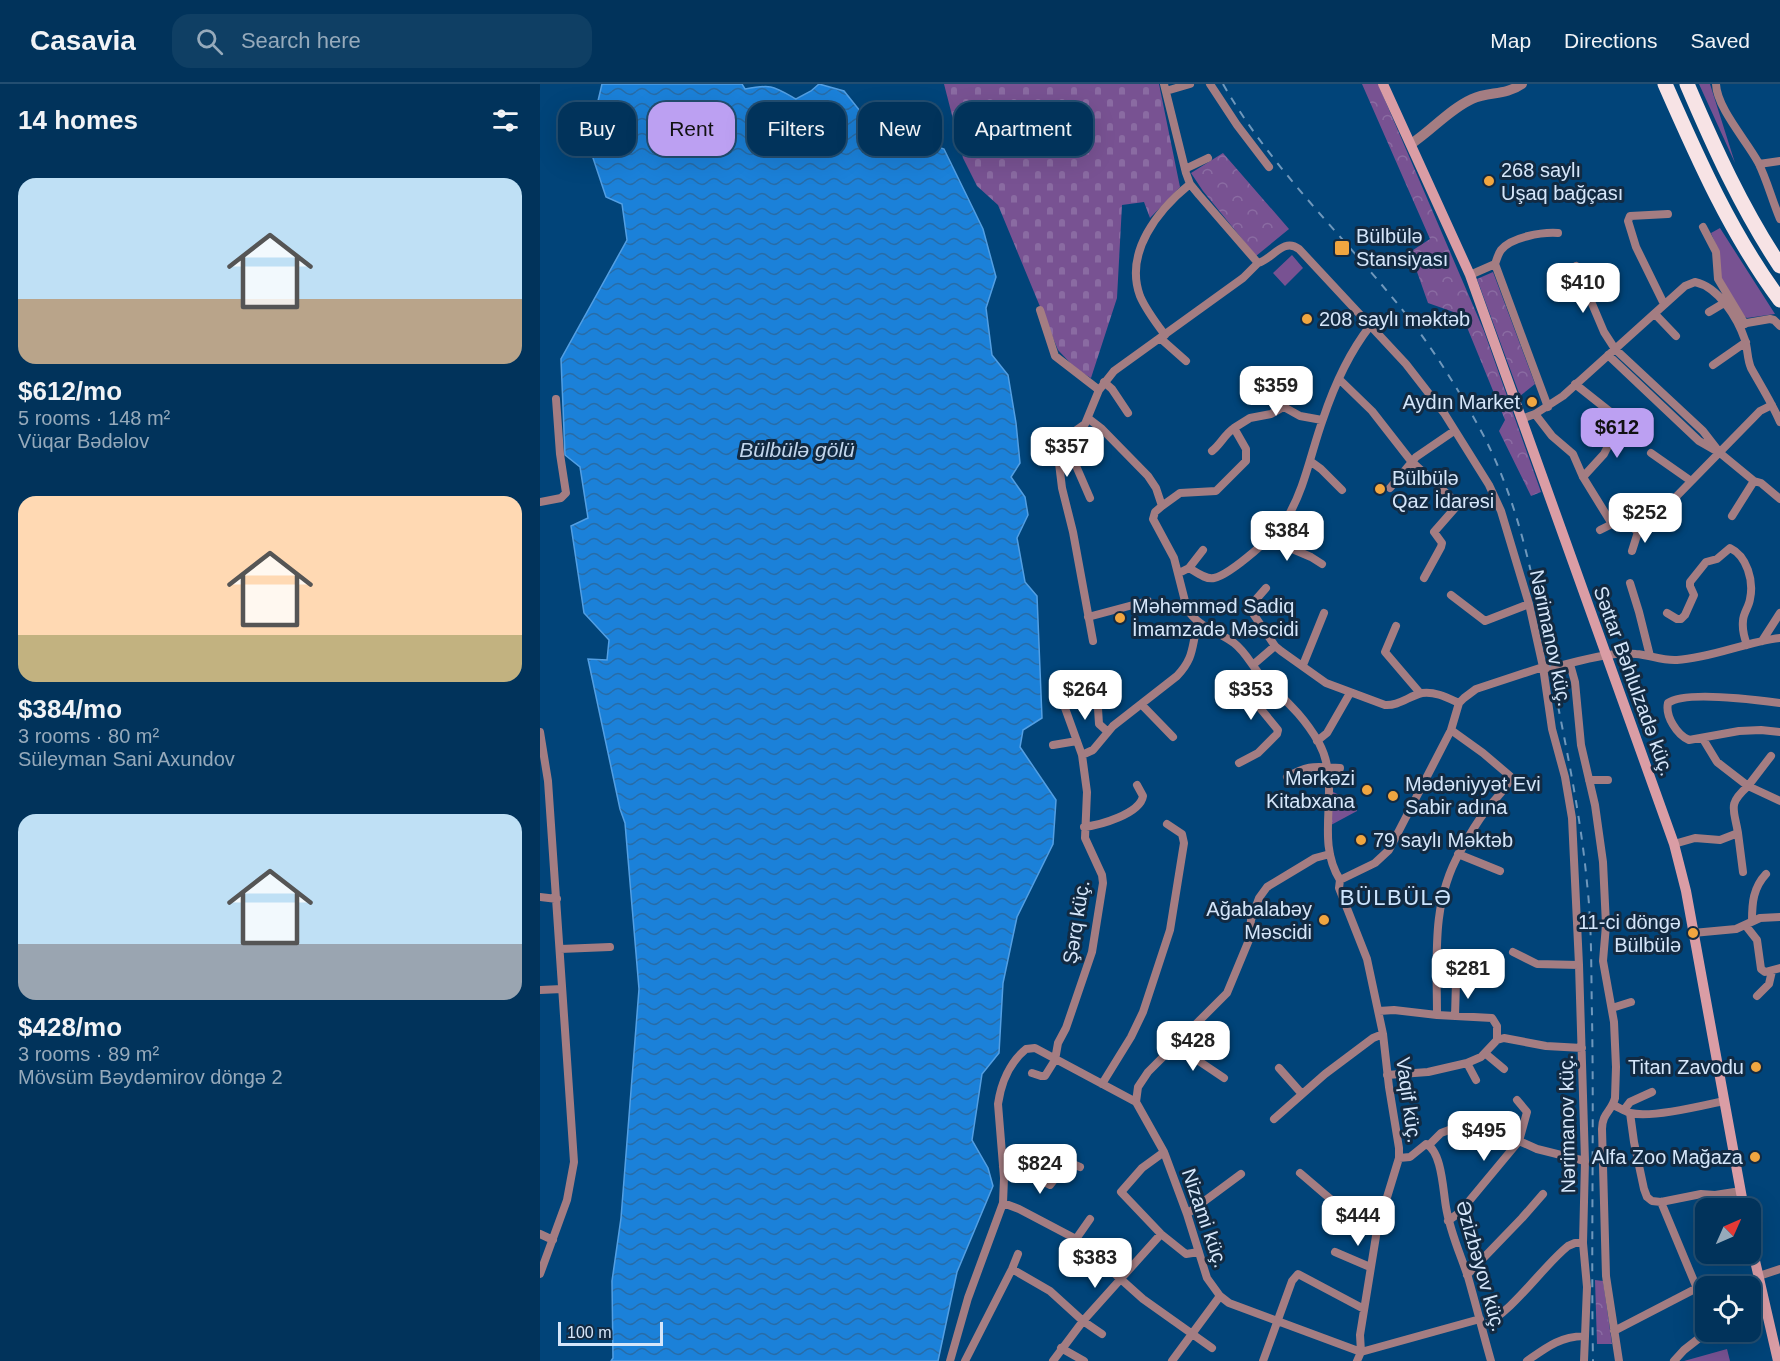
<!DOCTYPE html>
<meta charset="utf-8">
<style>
body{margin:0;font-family:Helvetica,sans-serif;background:#0f3f64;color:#f1f3f6;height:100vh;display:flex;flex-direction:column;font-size:22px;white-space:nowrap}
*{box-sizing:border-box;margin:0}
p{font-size:20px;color:#96aabb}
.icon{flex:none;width:33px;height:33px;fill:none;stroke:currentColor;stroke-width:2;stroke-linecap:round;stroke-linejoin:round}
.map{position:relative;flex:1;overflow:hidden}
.details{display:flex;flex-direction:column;background:#01335b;width:540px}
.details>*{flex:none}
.guide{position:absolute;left:18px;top:18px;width:570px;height:54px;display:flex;gap:12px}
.needle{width:39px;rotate:45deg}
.controls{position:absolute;left:1155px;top:1114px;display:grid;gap:12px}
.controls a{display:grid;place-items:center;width:66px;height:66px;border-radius:12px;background:#01335b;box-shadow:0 6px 24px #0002,0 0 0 2px #234e71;font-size:30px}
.scale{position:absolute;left:18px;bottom:15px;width:105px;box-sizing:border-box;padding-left:6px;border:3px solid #d5e6fa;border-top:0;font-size:16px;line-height:21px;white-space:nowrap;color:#d5e6fa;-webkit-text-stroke:4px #122a42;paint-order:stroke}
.price{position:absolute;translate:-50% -51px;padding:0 14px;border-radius:12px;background:#fff;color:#222;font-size:20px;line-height:39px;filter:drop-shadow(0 2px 3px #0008)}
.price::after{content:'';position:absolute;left:50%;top:36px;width:18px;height:14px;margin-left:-9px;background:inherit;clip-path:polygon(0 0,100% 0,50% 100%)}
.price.selected{background:#bca0f2;color:#111}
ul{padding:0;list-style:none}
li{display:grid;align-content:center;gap:12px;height:318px;padding:0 18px}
li span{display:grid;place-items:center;height:186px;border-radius:18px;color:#555}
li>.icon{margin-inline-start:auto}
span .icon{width:108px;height:108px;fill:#fffc;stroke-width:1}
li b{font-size:26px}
h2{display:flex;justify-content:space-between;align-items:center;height:72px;padding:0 18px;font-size:26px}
.pill{padding:0 21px;border-radius:18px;background:#01335b;box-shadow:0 6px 24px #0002,0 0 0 2px #234e71;font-size:21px;line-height:54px}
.pill.selected{background:#bca0f2;color:#111}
header{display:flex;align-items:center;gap:36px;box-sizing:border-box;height:84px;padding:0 30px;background:#01335b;border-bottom:2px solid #234e71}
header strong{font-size:28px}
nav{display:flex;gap:33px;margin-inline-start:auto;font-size:21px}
.search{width:420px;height:54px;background:#0f3f64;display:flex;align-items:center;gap:15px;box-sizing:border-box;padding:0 21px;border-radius:18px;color:#96aabb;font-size:22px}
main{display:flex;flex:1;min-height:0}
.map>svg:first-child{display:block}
</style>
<header>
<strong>Casavia</strong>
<div class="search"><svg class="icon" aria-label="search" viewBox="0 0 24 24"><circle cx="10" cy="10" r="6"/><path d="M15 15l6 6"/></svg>Search here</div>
<nav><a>Map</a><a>Directions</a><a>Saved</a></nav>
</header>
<main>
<section class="details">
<h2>14 homes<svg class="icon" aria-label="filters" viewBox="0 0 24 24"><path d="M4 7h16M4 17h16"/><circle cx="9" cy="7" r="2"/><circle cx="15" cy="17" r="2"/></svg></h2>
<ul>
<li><span style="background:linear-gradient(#bfe0f5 65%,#b9a48a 0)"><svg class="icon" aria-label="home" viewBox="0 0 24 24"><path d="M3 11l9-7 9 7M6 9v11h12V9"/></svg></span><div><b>$612/mo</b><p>5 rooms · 148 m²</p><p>Vüqar Bədəlov</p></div></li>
<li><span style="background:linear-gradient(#ffd9b3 75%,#c2b280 0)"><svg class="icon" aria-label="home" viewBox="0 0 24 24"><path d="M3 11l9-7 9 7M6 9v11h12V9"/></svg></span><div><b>$384/mo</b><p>3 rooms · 80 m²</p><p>Süleyman Sani Axundov</p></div></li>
<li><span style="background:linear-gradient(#bfe0f5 70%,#9aa5b1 0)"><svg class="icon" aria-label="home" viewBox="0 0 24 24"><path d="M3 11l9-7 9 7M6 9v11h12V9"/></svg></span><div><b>$428/mo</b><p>3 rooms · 89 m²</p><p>Mövsüm Bəydəmirov döngə 2</p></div></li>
</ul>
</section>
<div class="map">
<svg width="1240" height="1277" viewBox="0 0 1240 1277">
<defs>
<pattern id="forest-crowns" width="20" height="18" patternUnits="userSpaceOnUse" patternTransform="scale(1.5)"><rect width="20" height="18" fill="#785292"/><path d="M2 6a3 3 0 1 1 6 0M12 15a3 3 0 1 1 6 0" fill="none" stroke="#8a6ba2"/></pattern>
<pattern id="cemetery-stones" width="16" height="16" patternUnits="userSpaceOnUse" patternTransform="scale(1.5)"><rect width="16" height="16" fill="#785292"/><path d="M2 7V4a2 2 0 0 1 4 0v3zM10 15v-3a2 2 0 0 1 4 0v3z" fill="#8a6ba2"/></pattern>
<pattern id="water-waves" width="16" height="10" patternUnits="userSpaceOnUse" patternTransform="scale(1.5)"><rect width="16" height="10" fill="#1b81d9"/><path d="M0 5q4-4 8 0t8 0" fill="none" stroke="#286ca7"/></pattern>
</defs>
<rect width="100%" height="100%" fill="#014479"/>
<path fill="url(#forest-crowns)" d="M822 0H838L944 247 1001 408 991 412 959 347 965 336 922 231 888 219 870 168 890 155Z
M683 69 749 145 716 172 663 107 651 89Z
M953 188 995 300 980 312 937 195Z
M791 707 816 719 817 727 791 741Z
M1055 1196 1063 1197 1072 1260H1057Z"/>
<path fill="url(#cemetery-stones)" d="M404 0H619L640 103 610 134 604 118 582 121 577 214 551 294 536 285 518 266 458 121 437 102 423 74Z"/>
<path fill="#785292" d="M1159 0H1170L1195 79Z
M1180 144 1235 230 1207 234 1202 231 1180 193 1179 168 1171 149Z
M752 171 763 184 745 202 733 189Z
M1187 1265 1190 1277H1144Z"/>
<path fill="url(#water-waves)" stroke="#539fe3" stroke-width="1.5" d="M62 0H202L205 5C232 0 233 2 256 15L271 7 279 0 304 7 336 47 354 59 382 57 404 65 443 145 456 193 446 224 452 271 468 291 476 339 480 379 471 393 485 413 488 431 477 454 485 498 497 512 502 634 483 646 480 663 516 716 513 760 477 833 463 899 459 969 442 990 432 1056 448 1084 453 1102 417 1188 398 1277H71L73 1274 72 1197 81 1134 99 905 85 739 80 725 48 575 67 576 69 556 44 529 31 442 48 434 40 383 25 371 21 275 87 156 82 120 66 113 48 59Z"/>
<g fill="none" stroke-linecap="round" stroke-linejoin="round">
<path stroke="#a47d82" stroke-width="8" d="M624 0 646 89 650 100 659 111 718 179C733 175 743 153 759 165L866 280 904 329 949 401 961 427 989 520 1003 583 1012 645 1025 693 1032 734 1039 881 1045 1077 1043 1159 1047 1203 1044 1277
M670 0 697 41 729 83
M1176 0C1177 24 1206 56 1218 78 1227 96 1232 116 1240 135
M626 7 650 0
M1219 80 1240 77
M645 85 668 74
M1163 143 1176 168 1178 195 1205 240
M1036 182 1064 248 1075 265 1163 347 1180 369
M930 191 955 180
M1124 220 1096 163 1088 137 1090 132 1128 130
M500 226 515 272 559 306
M1169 228 1184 219
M1115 230 1136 252
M1201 240 1230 235 1234 236 1240 242
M625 251C616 239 606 226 600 212 584 168 618 126 650 100
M620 254 646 277
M1068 271 1159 357 1180 369 1214 397 1221 399 1240 415
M1173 281 1206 258
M799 295 832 327 871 377 917 419 915 424 894 448 902 459 901 463 884 494
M564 298 572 305 588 329
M710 298 717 308 760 332 782 336
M1035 300 1098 350
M1008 323 955 180C957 175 958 170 961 166 971 153 1002 148 1018 149
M995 330 1012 352 1033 370 1043 393 1072 440 1083 436 1098 448 1104 445 1125 424 1220 327 1232 321
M549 335 562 345 608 392 616 404 622 422 615 428 613 435 634 474 647 525C658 543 678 547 694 559 707 569 712 583 723 594 745 616 763 631 779 659 803 703 773 753 800 796
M981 335 995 330 1023 312 1145 202 1155 198C1179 203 1198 235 1205 256 1208 266 1207 275 1211 284 1221 302 1232 319 1240 338
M522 359 530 368 550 414
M672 367C681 360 684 351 694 344
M1111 369 1151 397
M770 377 781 385 802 406
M1043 393 1064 370 1081 336
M850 404 876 373 914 347
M0 418 21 414 26 409 20 370 16 315
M622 422 640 409 676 407 706 377V365L694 344 710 334 731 330 745 322
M1192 432 1214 397
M1060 446 1072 440
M734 448 750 464 771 473 782 480
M1092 467 1098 448
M649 484 663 466
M639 489 649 484C656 488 666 496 674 494 690 491 739 448 747 434 765 404 771 368 783 335 794 302 809 269 830 242
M1090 499 1099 528 1110 572
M726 504 712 520V528L735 562 741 567 786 599 845 621C859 622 869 612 882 609 895 607 908 614 919 619
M911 511 945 537 989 520
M1127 529 1137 535H1141L1145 531 1154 511 1150 502V498L1166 478 1177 475 1190 464C1207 472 1214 497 1210 515 1209 523 1203 529 1203 537 1202 546 1204 553 1207 561
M548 533 608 517
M856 542 845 568 880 609
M553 557 533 448 522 404 519 379 522 359 525 354 545 340 559 306 574 287 703 194 718 179
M1222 557 1240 529
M714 580 735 562
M1030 580 1035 598 1041 661 1055 721 1063 778 1066 841 1063 877 1074 938 1076 983 1075 1014C1072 1027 1062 1029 1062 1045L1066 1192 1079 1277
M763 581 784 529
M557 609 559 640 568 648
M521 613 542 671
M1240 619C1218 616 1145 606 1128 619 1125 632 1137 651 1149 656L1199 647 1221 646 1240 648
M601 620 633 653
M0 648 8 697 34 1078 27 1116 0 1190
M1163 655 1177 678 1208 702 1231 672
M777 657 787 649 810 609
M513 661 537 657
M699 679 718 669 737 650 738 646 720 624 735 604
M747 693C770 680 775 683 800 684
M1049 696H1068
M544 743C560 741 600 730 603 712L597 701
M1198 749 1203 788
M1134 760 1155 754 1180 756 1198 749C1194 724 1187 721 1208 702L1240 717
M918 770 960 787
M800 796 835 779 849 766 911 646 919 619 924 614 936 605 1003 583 1010 584C1037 578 1069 567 1096 570 1110 571 1122 577 1137 576 1172 574 1205 558 1240 554
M800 796 799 804 827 875 843 950 849 1003 859 1064V1074L837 1146 820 1251 821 1268 817 1277
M0 813 17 815
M1212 837C1212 819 1213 804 1226 790
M1206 842 1217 856 1221 885 1225 888 1240 884
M1153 849 1196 845 1220 834 1240 833
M20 865 70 863
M973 868 997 880 1039 881
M0 906 22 905
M1217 912 1229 900 1232 887
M1072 924 1091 918
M839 927 854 926 897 931 952 934 957 942V956
M897 931C897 875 891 818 920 768 928 753 937 738 947 725 955 715 965 706 970 696V692L943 669 911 646
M915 932 916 898
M635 961 684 994
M946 970 964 985
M927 979 936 996
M739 984 762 1010
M492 989 501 992H505L515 976 518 959 526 944 552 868 563 799 562 791 545 754 547 708 542 671 553 666 573 642 637 592C655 573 651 563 658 539
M847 991 888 988 927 979 941 973 957 956 964 954 1006 962 1042 964
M562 1000 591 953 603 928 630 846 644 759 642 750 627 740
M596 1018 598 1003 608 988 687 909 709 856 711 836 719 814 727 803 775 774 790 770
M1073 1021C1078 1023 1084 1027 1090 1029 1112 1034 1161 1022 1184 1017
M1084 1026 1090 1018 1112 1008
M1090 1029 1094 1058 1104 1105 1107 1113 1112 1117 1121 1118 1161 1110 1175 1111 1201 1107
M734 1035 785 990 833 954 843 950
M979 1057 997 1065 1045 1077
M889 1061 901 1049 909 1046
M624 1068 602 1084 581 1108 621 1150 646 1170 659 1168
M859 1074 870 1073 886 1060C902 1067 903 1107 906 1123 910 1148 920 1169 928 1193 936 1221 943 1249 951 1277
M463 1082 484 1088 510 1101 528 1078 540 1083
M760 1089C784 1109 808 1133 837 1146
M1121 1118 1166 1226
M463 1119 479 1125 536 1155 603 1215 672 1264
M647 1130 701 1090
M908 1137 920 1128 979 1057 987 1028 977 1016
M0 1150 13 1156
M536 1155 550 1135
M795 1168 830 1183
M472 1185 510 1207 543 1237 562 1250
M927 1191 982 1134 1003 1110
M1219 1192 1240 1185
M942 1242C973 1228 1001 1184 1028 1162L1035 1159H1043
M1074 1247 1157 1204
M521 1264 544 1277
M410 1277 428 1214 463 1119 464 1094 458 1020C461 999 470 978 486 965L495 964 596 1018 624 1068 647 1130 667 1194 680 1212 689 1219 821 1268 940 1235
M425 1277 472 1185 478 1170
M513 1277 543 1237 621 1150
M632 1277 680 1212
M723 1277 752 1197 758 1190 824 1225
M987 1277C1007 1263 1019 1253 1044 1252
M1134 1277 1144 1266 1167 1248"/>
<path stroke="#a47d82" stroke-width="10" d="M871 60C892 46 910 25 932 15 949 7 965 12 982 0"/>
<path stroke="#da9da5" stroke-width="10" d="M843 0 930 191 1134 760 1146 807 1204 1125
M1210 1155 1238 1277"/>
<path stroke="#f7e3e5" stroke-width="15" d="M1125 0C1158 75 1191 150 1240 216
M1147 0C1174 63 1202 125 1240 182"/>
<path stroke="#6f98bc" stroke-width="2" stroke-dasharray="8 8" stroke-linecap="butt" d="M683 0C732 86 807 155 868 233 895 268 918 305 939 343 980 418 994 499 1010 581 1024 654 1040 725 1047 799 1052 843 1051 887 1052 931 1054 1046 1051 1162 1053 1277"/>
</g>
<g fill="#f1a640" stroke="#122a42" stroke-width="2">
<circle cx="949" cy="97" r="6"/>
<rect x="794" y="156" width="16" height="16" rx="3"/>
<circle cx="767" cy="235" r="6"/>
<circle cx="992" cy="318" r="6"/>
<circle cx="840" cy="405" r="6"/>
<circle cx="580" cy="534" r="6"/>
<circle cx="827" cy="706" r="6"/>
<circle cx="853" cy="712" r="6"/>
<circle cx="821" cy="756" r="6"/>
<circle cx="784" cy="836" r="6"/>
<circle cx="1153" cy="849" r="6"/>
<circle cx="1216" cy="983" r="6"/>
<circle cx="1215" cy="1073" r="6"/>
</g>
<g text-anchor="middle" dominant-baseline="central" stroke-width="6" stroke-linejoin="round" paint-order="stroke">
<g font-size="20" fill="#d5e6fa" stroke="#122a42" text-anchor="start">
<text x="961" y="86">268 saylı<tspan x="961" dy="23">Uşaq bağçası</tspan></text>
<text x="816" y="152">Bülbülə<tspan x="816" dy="23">Stansiyası</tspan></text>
<text x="779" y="235">208 saylı məktəb</text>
<text x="980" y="318" text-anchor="end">Aydın Market</text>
<text x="852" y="394">Bülbülə<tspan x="852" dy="23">Qaz İdarəsi</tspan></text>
<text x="592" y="522">Məhəmməd Sadiq<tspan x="592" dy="23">İmamzadə Məscidi</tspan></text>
<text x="815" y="694" text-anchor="end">Mərkəzi<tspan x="815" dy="23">Kitabxana</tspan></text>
<text x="865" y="700">Mədəniyyət Evi<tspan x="865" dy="23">Sabir adına</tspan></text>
<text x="833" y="756">79 saylı Məktəb</text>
<text x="772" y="825" text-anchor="end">Ağabalabəy<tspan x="772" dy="23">Məscidi</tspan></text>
<text x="1141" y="838" text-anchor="end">11-ci döngə<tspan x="1141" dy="23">Bülbülə</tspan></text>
<text x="1204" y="983" text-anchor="end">Titan Zavodu</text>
<text x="1203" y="1073" text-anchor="end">Alfa Zoo Mağaza</text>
</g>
<g font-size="20" fill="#d5e6fa" stroke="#122a42">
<text transform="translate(1011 554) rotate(78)">Nərimanov küç.</text>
<text transform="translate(1094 597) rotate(70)">Səttar Bəhlulzadə küç.</text>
<text transform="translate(536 838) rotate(-81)">Şərq küç.</text>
<text transform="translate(869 1016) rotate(82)">Vaqif küç.</text>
<text transform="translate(1027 1040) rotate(-91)">Nərimanov küç.</text>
<text transform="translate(665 1134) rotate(71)">Nizami küç.</text>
<text transform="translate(941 1182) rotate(74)">Əzizbəyov küç.</text>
</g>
<g font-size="21" font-style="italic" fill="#c3d7ed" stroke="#122a42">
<text x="257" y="365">Bülbülə gölü</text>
</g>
<g font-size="22" letter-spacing="1.5" fill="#cde5fe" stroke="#122a42">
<text x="856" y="813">BÜLBÜLƏ</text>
</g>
</g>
</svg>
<div class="controls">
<a><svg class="needle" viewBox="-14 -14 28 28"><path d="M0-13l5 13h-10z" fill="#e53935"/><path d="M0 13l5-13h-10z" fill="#96aabb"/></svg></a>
<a><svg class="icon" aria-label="locate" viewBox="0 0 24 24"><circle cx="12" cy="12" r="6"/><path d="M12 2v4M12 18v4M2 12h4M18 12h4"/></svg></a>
</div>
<div class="scale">100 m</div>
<b class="price" style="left:1043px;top:230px">$410</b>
<b class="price" style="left:736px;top:333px">$359</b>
<b class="price selected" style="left:1077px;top:375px">$612</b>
<b class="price" style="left:527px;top:394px">$357</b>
<b class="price" style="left:1105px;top:460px">$252</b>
<b class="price" style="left:747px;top:478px">$384</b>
<b class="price" style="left:545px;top:637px">$264</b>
<b class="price" style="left:711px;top:637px">$353</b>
<b class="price" style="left:928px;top:916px">$281</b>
<b class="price" style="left:653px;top:988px">$428</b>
<b class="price" style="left:944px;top:1078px">$495</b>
<b class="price" style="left:500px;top:1111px">$824</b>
<b class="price" style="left:818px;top:1163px">$444</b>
<b class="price" style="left:555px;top:1205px">$383</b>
<div class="guide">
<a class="pill">Buy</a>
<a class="pill selected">Rent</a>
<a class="pill">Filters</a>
<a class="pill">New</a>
<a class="pill">Apartment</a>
</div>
</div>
</main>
